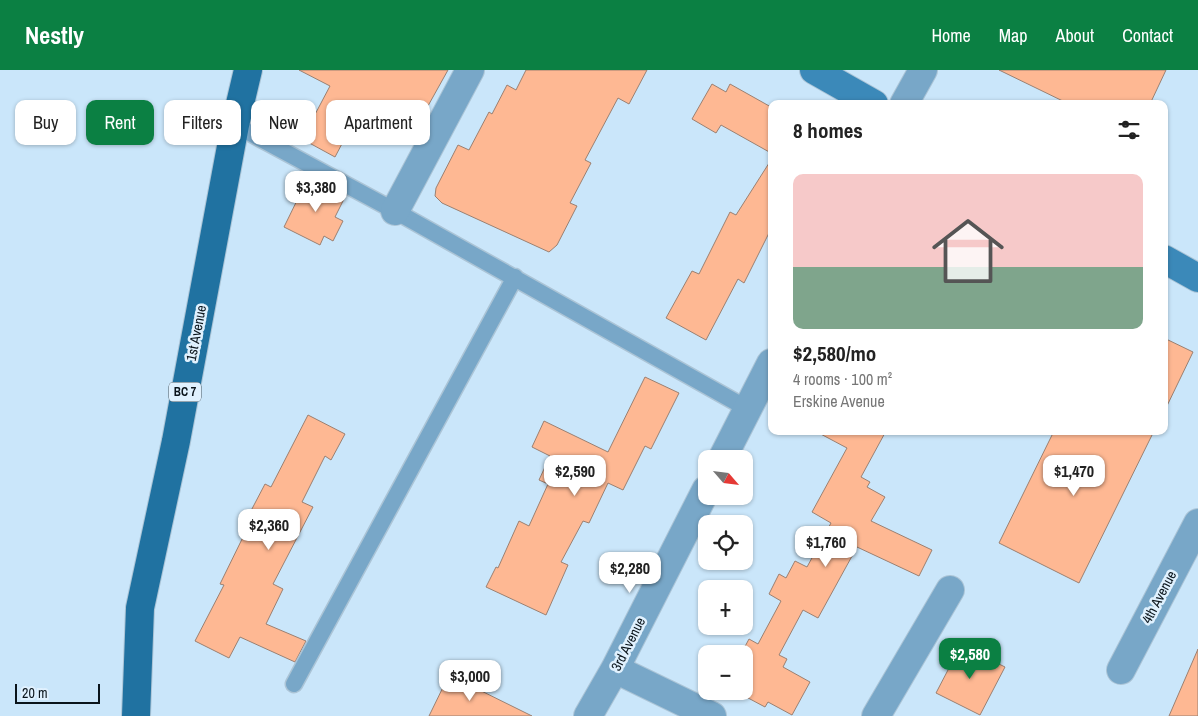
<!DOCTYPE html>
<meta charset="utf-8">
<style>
body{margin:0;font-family:"Archivo Narrow",sans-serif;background:#f2f2f2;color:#222;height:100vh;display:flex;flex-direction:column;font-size:19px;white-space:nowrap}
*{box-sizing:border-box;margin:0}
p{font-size:16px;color:#767676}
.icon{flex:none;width:28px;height:28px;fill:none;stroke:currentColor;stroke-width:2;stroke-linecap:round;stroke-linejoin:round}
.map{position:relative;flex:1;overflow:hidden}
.details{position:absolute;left:768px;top:30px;width:400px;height:335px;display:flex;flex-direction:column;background:#fff;border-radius:10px;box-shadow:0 1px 4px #0004}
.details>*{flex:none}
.guide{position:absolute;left:15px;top:30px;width:475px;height:45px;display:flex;gap:10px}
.needle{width:32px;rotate:118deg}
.fabs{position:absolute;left:698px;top:380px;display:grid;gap:10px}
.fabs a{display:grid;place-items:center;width:55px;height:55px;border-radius:10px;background:#fff;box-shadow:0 1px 4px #0004;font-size:25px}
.scale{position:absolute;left:15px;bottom:12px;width:85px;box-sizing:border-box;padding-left:5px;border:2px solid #0a141b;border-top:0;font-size:14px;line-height:18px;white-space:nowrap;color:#0a141b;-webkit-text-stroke:4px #e0f1fe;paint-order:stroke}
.price{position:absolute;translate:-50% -42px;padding:0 11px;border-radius:10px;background:#fff;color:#222;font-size:16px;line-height:32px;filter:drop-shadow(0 1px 2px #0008)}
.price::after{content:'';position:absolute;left:50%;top:30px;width:15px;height:11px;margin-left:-8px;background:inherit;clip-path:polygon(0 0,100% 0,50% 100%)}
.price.active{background:#0b8043;color:#fff}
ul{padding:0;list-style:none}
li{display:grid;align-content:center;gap:10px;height:265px;padding:0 25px}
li+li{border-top:1px solid #e0e0e0}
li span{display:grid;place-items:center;height:155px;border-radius:10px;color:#555}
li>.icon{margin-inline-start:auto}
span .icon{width:90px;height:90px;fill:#fffc;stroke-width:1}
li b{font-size:21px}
h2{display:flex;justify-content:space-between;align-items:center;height:60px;padding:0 25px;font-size:21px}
.tag{padding:0 18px;border-radius:10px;background:#fff;box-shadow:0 1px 4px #0004;font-size:18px;line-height:45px}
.tag.active{background:#0b8043;color:#fff}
header{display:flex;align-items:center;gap:30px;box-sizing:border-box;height:70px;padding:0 25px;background:#0b8043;color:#fff}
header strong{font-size:24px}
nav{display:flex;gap:28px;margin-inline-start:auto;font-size:18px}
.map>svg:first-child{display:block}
</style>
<header>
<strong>Nestly</strong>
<nav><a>Home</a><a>Map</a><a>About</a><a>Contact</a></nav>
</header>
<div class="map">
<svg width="1198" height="646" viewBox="0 0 1198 646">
<rect width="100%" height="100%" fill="#cae6fa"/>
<path fill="#feb893" stroke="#9b8071" d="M299 0H448L414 61 364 32 335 87 302 69 330 16Z
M526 0H647L629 34 618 28 585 90 591 93 570 133 577 136 557 175 549 182 442 133 435 126 436 118 458 75 469 80 489 42 492 44 507 15 516 20Z
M999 0H1166L1150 34H1069Z
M712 14 726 22 730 14 771 37V83L721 55 716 63 692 49Z
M771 90V159L744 213 738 209 706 270 666 248 692 201 699 204 730 142 736 145Z
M308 108 345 127 335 147 343 151 333 171 324 166 320 175 284 157Z
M1164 268 1193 282 1164 342Z
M645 307 679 323 651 379 645 376 623 420 608 413 589 453 583 451 561 492 568 495 546 545 486 517 496 497 498 498 519 451 529 456 548 414 539 410 550 386 532 377 544 351 608 382Z
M308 345 345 364 331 390 325 386 302 432 313 437 273 514 283 519 266 554 306 571 295 592 240 567 229 588 195 571 224 515 220 514 247 459 243 456 265 414 271 417Z
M815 361H886L861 407 870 412 867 417 885 427 871 451 932 480 919 506 857 477 818 548 803 540 779 585 787 589 783 597 810 612 792 645 768 632 765 637 735 621H744V584H741L749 569 758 574 781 531 769 524 779 504 786 508 795 491 807 497 831 453 812 442 847 378Z
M1054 361H1154L1079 513 999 473Z
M961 575 1005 597 980 645 936 623Z
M1198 579V646H1169Z
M449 605 532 646H429Z"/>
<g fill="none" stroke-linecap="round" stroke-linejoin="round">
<defs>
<path id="lane" d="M235 55 395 141 748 339
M294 614 515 207"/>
<path id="street" d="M904 34 923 0
M395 141 470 0
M722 389 771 293
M615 599 712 646
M1121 600 1198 453
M588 646 615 599 706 420
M876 646 950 520"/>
<path id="secondary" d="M814 0 874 34
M1164 189 1198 208"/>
<path id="primary" d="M136 646 140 538 176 371 235 55 248 0"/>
</defs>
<use href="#lane" stroke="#abc4d6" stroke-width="19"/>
<use href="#street" stroke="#abc4d6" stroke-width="30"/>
<use href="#secondary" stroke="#abc4d6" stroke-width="30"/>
<use href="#primary" stroke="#abc4d6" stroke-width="30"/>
<use href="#lane" stroke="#78a7c8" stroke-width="16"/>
<use href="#street" stroke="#78a7c8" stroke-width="28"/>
<use href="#secondary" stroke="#3b89b9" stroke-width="28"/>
<use href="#primary" stroke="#2072a1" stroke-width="28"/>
</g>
<g text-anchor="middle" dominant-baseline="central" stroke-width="5" stroke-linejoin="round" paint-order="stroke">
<rect fill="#e0f1fe" stroke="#4a565f" stroke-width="1" x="169" y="312.5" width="32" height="19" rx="4"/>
<g font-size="12" font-weight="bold" fill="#0a141b">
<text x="185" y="322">BC 7</text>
</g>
<g font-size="14" fill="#0a141b" stroke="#e0f1fe">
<text transform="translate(196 263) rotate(-79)">1st Avenue</text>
<text transform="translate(1159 527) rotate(-62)">4th Avenue</text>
<text transform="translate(628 574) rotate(-63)">3rd Avenue</text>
</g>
</g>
</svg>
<div class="fabs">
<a><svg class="needle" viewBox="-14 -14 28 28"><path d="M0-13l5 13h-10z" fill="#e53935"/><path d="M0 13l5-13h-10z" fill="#767676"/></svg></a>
<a><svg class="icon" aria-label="locate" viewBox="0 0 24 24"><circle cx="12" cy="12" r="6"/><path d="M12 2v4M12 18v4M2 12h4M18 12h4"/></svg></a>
<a>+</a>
<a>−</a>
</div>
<div class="scale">20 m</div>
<b class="price" style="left:316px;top:143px">$3,380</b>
<b class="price" style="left:575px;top:427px">$2,590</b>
<b class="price" style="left:1074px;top:427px">$1,470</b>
<b class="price" style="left:269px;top:481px">$2,360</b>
<b class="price" style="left:826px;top:498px">$1,760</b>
<b class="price" style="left:630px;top:524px">$2,280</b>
<b class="price active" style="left:970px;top:610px">$2,580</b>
<b class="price" style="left:470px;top:632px">$3,000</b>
<div class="guide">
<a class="tag">Buy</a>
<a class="tag active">Rent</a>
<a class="tag">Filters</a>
<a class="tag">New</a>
<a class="tag">Apartment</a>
</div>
<section class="details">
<h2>8 homes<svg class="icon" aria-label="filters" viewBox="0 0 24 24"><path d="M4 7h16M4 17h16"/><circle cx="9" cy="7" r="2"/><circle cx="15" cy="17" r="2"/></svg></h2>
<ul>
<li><span style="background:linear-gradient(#f6c9c9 60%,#7fa58c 0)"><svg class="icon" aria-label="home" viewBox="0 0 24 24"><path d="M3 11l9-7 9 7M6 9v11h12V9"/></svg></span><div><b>$2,580/mo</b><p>4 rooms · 100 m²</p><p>Erskine Avenue</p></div></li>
</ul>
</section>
</div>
